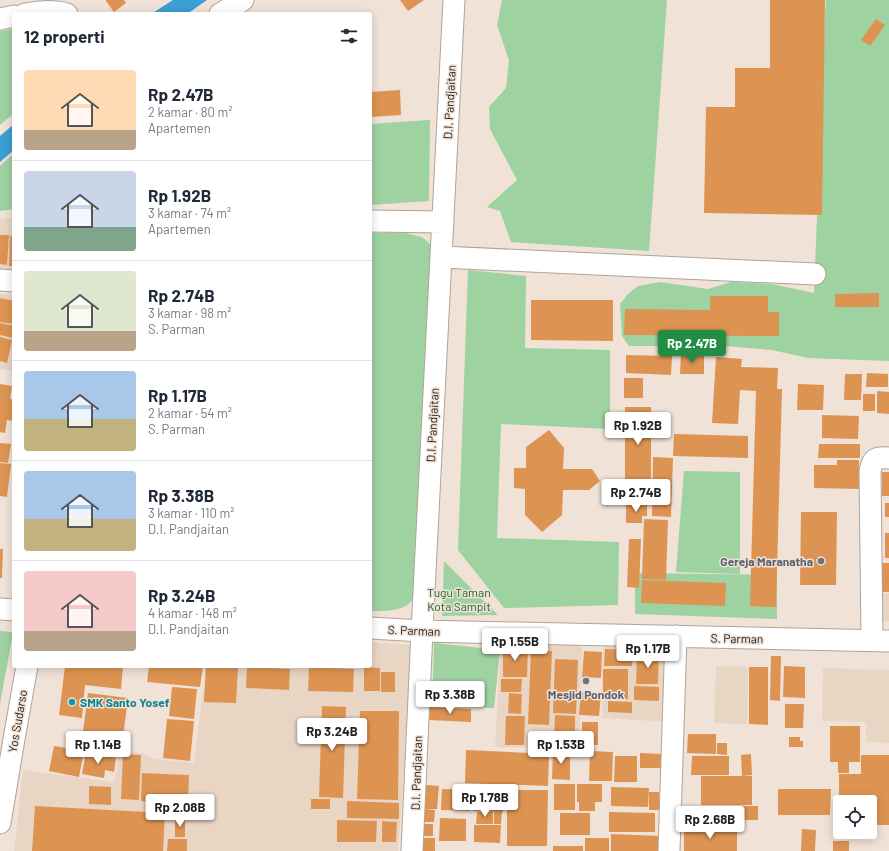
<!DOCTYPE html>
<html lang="id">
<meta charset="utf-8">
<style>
body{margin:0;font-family:Barlow,sans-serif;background:#f2f2f3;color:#1f2937;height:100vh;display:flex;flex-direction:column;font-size:15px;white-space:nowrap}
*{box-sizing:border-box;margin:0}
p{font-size:13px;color:#747a83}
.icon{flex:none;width:22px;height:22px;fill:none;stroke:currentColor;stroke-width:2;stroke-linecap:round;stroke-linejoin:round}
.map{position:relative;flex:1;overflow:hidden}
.details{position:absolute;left:12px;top:12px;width:360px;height:656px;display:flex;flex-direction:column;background:#fff;border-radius:4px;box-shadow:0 2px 10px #0003}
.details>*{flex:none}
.tools{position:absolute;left:833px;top:795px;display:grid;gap:8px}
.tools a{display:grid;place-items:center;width:44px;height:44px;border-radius:4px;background:#fff;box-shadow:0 2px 10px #0003;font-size:20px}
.price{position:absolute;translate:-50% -34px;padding:0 9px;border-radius:4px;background:#fff;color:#222;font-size:13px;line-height:26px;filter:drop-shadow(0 1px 2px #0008)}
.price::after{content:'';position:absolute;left:50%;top:24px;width:12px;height:9px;margin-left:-6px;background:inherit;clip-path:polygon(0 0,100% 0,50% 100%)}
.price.selected{background:#228e45;color:#fff}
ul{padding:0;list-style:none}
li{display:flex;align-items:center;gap:12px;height:100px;padding:0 12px}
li+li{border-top:1px solid #e0e1e3}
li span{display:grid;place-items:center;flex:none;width:112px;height:80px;border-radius:4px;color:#555}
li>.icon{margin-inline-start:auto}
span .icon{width:48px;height:48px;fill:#fffc;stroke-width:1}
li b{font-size:17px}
h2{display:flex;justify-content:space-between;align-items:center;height:48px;padding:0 12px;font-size:17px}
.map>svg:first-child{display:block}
</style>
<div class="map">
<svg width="889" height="851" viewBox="0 0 889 851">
<rect width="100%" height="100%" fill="#f0e2d7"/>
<path fill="#e9d5c4" d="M14 218V271L0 270V219Z
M0 294 14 295V371L0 369Z
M881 593H889V621H881Z
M370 642 414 645 398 851H14L23 770 114 782 121 750 145 754 154 759 194 763 206 666H370Z
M501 642 582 646 579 748 495 747Z
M603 645H671V722L602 718Z
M716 666 748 667 747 724 714 723Z
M823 668 889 670V743L866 742V722L822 721Z"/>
<path fill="#9ed2a0" d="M502 0H667L649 251 511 242 500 211 487 207 517 180 490 129 489 107 506 88 509 60 497 25Z
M826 0H889V361L808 358 772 350 726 346H629L622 336 620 304 628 294 638 286 660 282 708 289 731 282 772 284 814 293 825 12Z
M14 29V113L0 125V31Z
M430 120 429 201 370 205V124Z
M14 153V209L0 211V166Z
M370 233H405L422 237 432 246 415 591C414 594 413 597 412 600 405 612 382 611 370 611Z
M468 270 526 276 525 348 610 350V429L501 424 497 538 619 542 618 605 504 608 458 550Z
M684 471 740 472V574L676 572Z
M444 561 498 615 442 616Z
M635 573 777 575V619L635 614Z
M0 631 13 632 0 704Z
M434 643 500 650 494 708 432 706Z"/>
<path fill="#399fd4" d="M173 0H207L187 14H151Z
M14 124V150L0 162V136Z"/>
<path fill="#dd9452" d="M106 0H124L126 3 114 12 106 1Z
M400 0H424L408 11Z
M770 0H825L822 215 704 213 706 107H735V68H770Z
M876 19 885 25 870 46 861 40Z
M400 90 401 115 370 117V92Z
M0 235H9L7 265 0 264Z
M10 236H14V266H9Z
M879 293V307H835V294Z
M710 296H768V312H779V336L624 335 625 309 710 310Z
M0 298 14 301V324L0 322Z
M531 300H613V341L531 340Z
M0 323 14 326V338L0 335Z
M0 337 12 340 7 363 0 361Z
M681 353 704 354V374H680Z
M626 355 672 356 671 375 626 373Z
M716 357 742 359 741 367 778 368 777 389H782L776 607 750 606 756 391 740 390 738 424 712 423Z
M867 373 888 374V387H866Z
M845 374H862L861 400H844Z
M624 378H643V398H624Z
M0 384 12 386 10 399 14 400V421L7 420 5 433 0 432Z
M798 384 824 385 823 410H797Z
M877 391 889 392V414L877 413Z
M863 394H875V411H863Z
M625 407H651V486H625Z
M822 415 859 416 858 439 822 438Z
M549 430 564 448 563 469H592L600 481 589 490H563L562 515 542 532 525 515V489L514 488V468H526V447Z
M674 434 748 436V458L673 456Z
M0 443 11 444 8 463 0 462Z
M819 444H860V458H818Z
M653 457 673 458 671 517 652 516Z
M837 460H859V489L814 488V465H837Z
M0 463 11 464 7 497 0 496Z
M882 472H889V496H882Z
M626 488H646V501H626Z
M885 503H889V517H885Z
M626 504H647V516H642V523H626Z
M801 512H837L836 585H800Z
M644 519 668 520 666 580 642 579Z
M885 533H889V558H885Z
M629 539H641L639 588 627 587Z
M0 549H3L2 578H0Z
M881 563H889V592H881Z
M642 580 726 583 725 606 641 603Z
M503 646 528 647 527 677H503Z
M605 649 633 650 632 666H604Z
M531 650 552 651 549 725 528 724Z
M584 651 602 652 601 678 582 677Z
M637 654H659L658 684H636Z
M771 656H781L780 701 770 700Z
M555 659 578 660 576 714 553 713Z
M65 666H123L121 689 85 685 82 718 59 715Z
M149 666H203L200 687 147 682Z
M206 666 238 667 236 703 204 702Z
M784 666 805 667V698L783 697Z
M247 667 290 669 289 690 246 688Z
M309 667 354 669 353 692 308 691Z
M364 667 380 668V691H364Z
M749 667H768V725L749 724Z
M603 669H628V699H603Z
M381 672H395V692H381Z
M501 679H522L521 692H501Z
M467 684H474V698H466Z
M634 686 659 687V701L634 700Z
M172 687 197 689 194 719 169 716Z
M581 692 601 693 599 716 579 715Z
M88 693 128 698 122 745 82 739Z
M509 693 522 694 521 714 508 713Z
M440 694H458V705L439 704Z
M608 701 632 702V713L608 712Z
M785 704H804L803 728H785Z
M322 706 346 707 343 798 319 797Z
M430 707 471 709V722L429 720Z
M360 711H399L398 800 357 799Z
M555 715 575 716V736H554Z
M506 716H525L524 745H505Z
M167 719 194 721 190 761 163 758Z
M582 722H598V745L582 744Z
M830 726H860V762H849V773H838V762H830Z
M688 734H716V754L687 753Z
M789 737H800V741H803V747H789Z
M717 743H727V755L717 754Z
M54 746 84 751 79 777 49 771Z
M553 749 570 750V780L552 779Z
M466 750 549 754 548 786 465 783Z
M590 751 613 752 612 781H589Z
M86 752 116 758 114 772 105 770 104 778 82 774Z
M640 753 663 754V768H640Z
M123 754 141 755 139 800 121 799Z
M751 754 752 775 742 776 741 755Z
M861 755H889V825H870V802H839V774H861Z
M615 756H637V782H614Z
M692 756H729V775H691Z
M142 773 189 775 188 803 141 801Z
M701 776H752V805H701Z
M554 784H575V810H554Z
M577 784H602V802H595V811H579V802H577Z
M426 785 439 786 437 809H425Z
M89 786 111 787V805L89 804Z
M611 787 649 788 648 807 611 806Z
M442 789 471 790 470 811 441 810Z
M473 789 504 790 503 812 473 811Z
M778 789H831L830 815H778Z
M507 790H548L547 846H507Z
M649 792H659V810H649Z
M311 799H330V809H311Z
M347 801 399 803V819L347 818Z
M35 806 165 813 163 851H32Z
M738 806H758V820H738Z
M679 807 712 808V818L679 817Z
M713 807H734V818H713Z
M424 809 435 810 434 822H424Z
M477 812H493V824H476Z
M494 812H502L501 824H494Z
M609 812 655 813V832H609Z
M560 813H590V835H560Z
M440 818 466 819V841H439Z
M175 819H185V837H175Z
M337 820 377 821 376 842H337Z
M382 821 397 822 396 842H382Z
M421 824H433V836H421Z
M474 825H501L500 843 474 842Z
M684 828 737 829V851H684Z
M802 829 816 830 815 851H801Z
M611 834 660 836 659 851H611Z
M420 838H435V851H419Z
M585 838H609V851H585Z
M168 839H187V851H167Z
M833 841H849V851H833Z
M553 846H583V851H553Z"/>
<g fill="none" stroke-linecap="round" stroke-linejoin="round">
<defs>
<path id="minor" d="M25 14C40 11 53 10 67 14
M220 14 243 0
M0 19 14 16
M370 221 443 222
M441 257 815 274
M0 280 14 281
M0 609 14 610
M370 628 422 631 889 641
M872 640 870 472C872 458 876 457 889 458
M0 823 14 739 27 666
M412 851 422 631 454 0
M669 851 676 636"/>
</defs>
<use href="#minor" stroke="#b0a398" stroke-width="23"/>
<use href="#minor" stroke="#fff" stroke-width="21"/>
</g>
<g fill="#6b7280" stroke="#f0e2d7" stroke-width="1.5">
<circle cx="821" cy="561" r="4"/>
<circle cx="586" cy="681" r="4"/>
</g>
<circle fill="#0f9aa8" stroke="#f0e2d7" stroke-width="1.5" cx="72" cy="702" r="4"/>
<g text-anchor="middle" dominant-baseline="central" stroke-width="3" stroke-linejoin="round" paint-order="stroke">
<g font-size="12" fill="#221d19" stroke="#f0e2d7">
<text transform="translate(449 102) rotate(-87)">D.I. Pandjaitan</text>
<text transform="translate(432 425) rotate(-87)">D.I. Pandjaitan</text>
<text transform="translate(414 630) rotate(2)">S. Parman</text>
<text transform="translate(737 638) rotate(1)">S. Parman</text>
<text transform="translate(17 721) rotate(-80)">Yos Sudarso</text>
<text transform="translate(416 773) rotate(-88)">D.I. Pandjaitan</text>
</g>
<g font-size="12" font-weight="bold" fill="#5b616d" stroke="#f0e2d7" text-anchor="end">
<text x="813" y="561">Gereja Maranatha</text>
<text x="586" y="694" text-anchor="middle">Mesjid Pondok</text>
</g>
<g font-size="12" fill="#1a6526" stroke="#f0e2d7">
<text x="459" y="592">Tugu Taman<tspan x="459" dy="14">Kota Sampit</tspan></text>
</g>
<g font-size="12" font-weight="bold" fill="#0d838f" stroke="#f0e2d7" text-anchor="start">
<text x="80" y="702">SMK Santo Yosef</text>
</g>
</g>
</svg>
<div class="tools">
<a><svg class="icon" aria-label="locate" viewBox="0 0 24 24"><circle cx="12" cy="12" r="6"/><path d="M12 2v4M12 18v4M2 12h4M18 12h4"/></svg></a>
</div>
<b class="price selected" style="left:692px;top:364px">Rp 2.47B</b>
<b class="price" style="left:638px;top:446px">Rp 1.92B</b>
<b class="price" style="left:636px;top:513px">Rp 2.74B</b>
<b class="price" style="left:515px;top:662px">Rp 1.55B</b>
<b class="price" style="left:648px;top:669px">Rp 1.17B</b>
<b class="price" style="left:450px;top:715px">Rp 3.38B</b>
<b class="price" style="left:332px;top:752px">Rp 3.24B</b>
<b class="price" style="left:98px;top:765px">Rp 1.14B</b>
<b class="price" style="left:561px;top:765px">Rp 1.53B</b>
<b class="price" style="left:485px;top:818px">Rp 1.78B</b>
<b class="price" style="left:180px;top:828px">Rp 2.08B</b>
<b class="price" style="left:710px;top:840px">Rp 2.68B</b>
<section class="details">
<h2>12 properti<svg class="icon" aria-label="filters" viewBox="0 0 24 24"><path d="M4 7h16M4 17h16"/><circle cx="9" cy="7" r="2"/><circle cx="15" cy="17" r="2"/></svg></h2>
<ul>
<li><span style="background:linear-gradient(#ffd9b3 75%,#b9a48a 0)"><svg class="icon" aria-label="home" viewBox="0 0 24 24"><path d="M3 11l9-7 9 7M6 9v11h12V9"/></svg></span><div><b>Rp 2.47B</b><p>2 kamar · 80 m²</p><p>Apartemen</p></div></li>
<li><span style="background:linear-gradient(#c9d6e8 70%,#7fa58c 0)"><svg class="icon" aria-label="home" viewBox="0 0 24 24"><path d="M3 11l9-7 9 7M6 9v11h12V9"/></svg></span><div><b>Rp 1.92B</b><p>3 kamar · 74 m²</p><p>Apartemen</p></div></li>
<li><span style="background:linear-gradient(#dfe7d0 75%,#b9a48a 0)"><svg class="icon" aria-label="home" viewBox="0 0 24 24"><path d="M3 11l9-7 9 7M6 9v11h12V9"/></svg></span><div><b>Rp 2.74B</b><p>3 kamar · 98 m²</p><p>S. Parman</p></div></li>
<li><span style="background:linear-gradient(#a9c7e8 60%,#c2b280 0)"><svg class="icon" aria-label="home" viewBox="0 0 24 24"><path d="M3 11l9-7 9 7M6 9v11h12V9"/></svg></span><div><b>Rp 1.17B</b><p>2 kamar · 54 m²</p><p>S. Parman</p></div></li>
<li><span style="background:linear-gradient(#a9c7e8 60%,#c2b280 0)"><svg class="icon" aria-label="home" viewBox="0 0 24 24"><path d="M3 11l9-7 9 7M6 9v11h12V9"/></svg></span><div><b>Rp 3.38B</b><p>3 kamar · 110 m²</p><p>D.I. Pandjaitan</p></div></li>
<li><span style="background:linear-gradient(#f6c9c9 75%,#b9a48a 0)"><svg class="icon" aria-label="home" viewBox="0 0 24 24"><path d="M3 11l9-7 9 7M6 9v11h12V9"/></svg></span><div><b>Rp 3.24B</b><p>4 kamar · 148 m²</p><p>D.I. Pandjaitan</p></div></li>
</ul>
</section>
</div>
